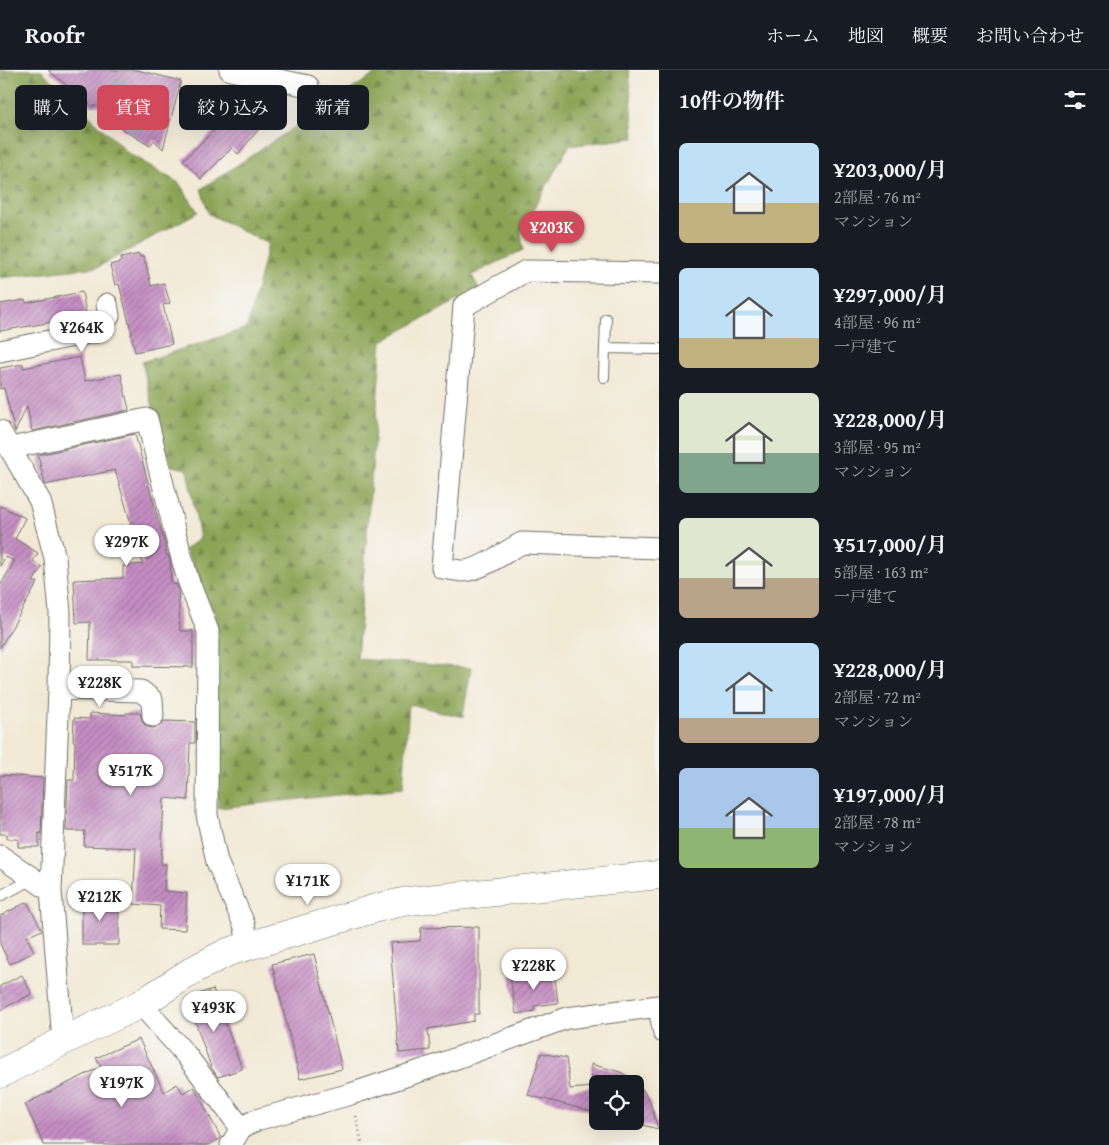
<!DOCTYPE html>
<html lang="ja">
<meta charset="utf-8">
<style>
body{margin:0;font-family:"Gentium Book Plus","Noto Serif JP",serif;background:#20242c;color:#f1f3f6;height:100vh;display:flex;flex-direction:column;font-size:19px;white-space:nowrap}
*{box-sizing:border-box;margin:0}
p{font-size:16px;color:#9ea1a6}
.icon{flex:none;width:28px;height:28px;fill:none;stroke:currentColor;stroke-width:2;stroke-linecap:round;stroke-linejoin:round}
.map{position:relative;flex:1;overflow:hidden}
.side{display:flex;flex-direction:column;background:#171b24;width:450px}
.side>*{flex:none}
.hud{position:absolute;left:15px;top:15px;width:475px;height:45px;display:flex;gap:10px}
.buttons{position:absolute;left:589px;top:1005px;display:grid;gap:10px}
.buttons a{display:grid;place-items:center;width:55px;height:55px;border-radius:8px;background:#171b24;box-shadow:0 5px 20px #0002;font-size:25px}
.price{position:absolute;translate:-50% -42px;padding:0 11px;border-radius:18px;background:#fff;color:#222;font-size:16px;line-height:32px;filter:drop-shadow(0 1px 2px #0008)}
.price::after{content:'';position:absolute;left:50%;top:30px;width:15px;height:11px;margin-left:-8px;background:inherit;clip-path:polygon(0 0,100% 0,50% 100%)}
.price.active{background:#d1495b;color:#fff}
ul{padding:0;list-style:none}
li{display:flex;align-items:center;gap:15px;height:125px;padding:0 20px}
li span{display:grid;place-items:center;flex:none;width:140px;height:100px;border-radius:8px;color:#555}
li>.icon{margin-inline-start:auto}
span .icon{width:60px;height:60px;fill:#fffc;stroke-width:1}
li b{font-size:21px}
h2{display:flex;justify-content:space-between;align-items:center;height:60px;padding:0 20px;font-size:21px}
.pill{padding:0 18px;border-radius:8px;background:#171b24;box-shadow:0 5px 20px #0002;font-size:18px;line-height:45px}
.pill.active{background:#d1495b;color:#fff}
header{display:flex;align-items:center;gap:30px;box-sizing:border-box;height:70px;padding:0 25px;background:#171b24;border-bottom:1px solid #363941}
header strong{font-size:24px}
nav{display:flex;gap:28px;margin-inline-start:auto;font-size:18px}
main{display:flex;flex:1;min-height:0}
.map>svg:first-child{display:block}
</style>
<header>
<strong>Roofr</strong>
<nav><a>ホーム</a><a>地図</a><a>概要</a><a>お問い合わせ</a></nav>
</header>
<main>
<div class="map">
<svg width="659" height="1075" viewBox="0 0 659 1075">
<defs>
<pattern id="forest-firs" width="22" height="20" patternUnits="userSpaceOnUse" patternTransform="scale(1.25)"><rect width="22" height="20" fill="#8ba455"/><path d="M5 1l3.5 6h-7zM16 11l3.5 6h-7z" fill="#728647"/></pattern>
<pattern id="building-hatch" width="6" height="6" patternUnits="userSpaceOnUse" patternTransform="scale(1.25)"><rect width="6" height="6" fill="#c58fc3"/><path d="M-1 1l2-2M0 6l6-6M5 7l2-2" fill="none" stroke="#a0759f"/></pattern>
</defs>
<rect width="100%" height="100%" fill="#f6f6f2"/>
<filter id="ink" filterUnits="userSpaceOnUse"><feTurbulence type="fractalNoise" baseFrequency=".02" numOctaves="2"/><feDisplacementMap in="SourceGraphic" scale="10" xChannelSelector="R" yChannelSelector="G"/><feConvolveMatrix kernelMatrix="1 2 1 2 8 2 1 2 1" color-interpolation-filters="sRGB"/></filter>
<filter id="wash" filterUnits="userSpaceOnUse"><feTurbulence type="fractalNoise" baseFrequency=".0096" numOctaves="4" result="noise"/><feDisplacementMap in="SourceGraphic" scale="20" xChannelSelector="R" yChannelSelector="G"/><feGaussianBlur stdDeviation="1.12" result="paint"/><feColorMatrix in="noise" values="0 0 0 0 0 0 0 0 0 0 0 0 0 0 0 0 0 1.4 0 .05"/><feComposite in="paint" operator="in"/></filter>
<g filter="url(#wash)">
<rect width="100%" height="100%" fill="#f2e9d5"/>
<path fill="url(#forest-firs)" stroke="#5b6840" d="M0 0H41L128 83 179 113 198 142 98 197 0 208Z
M381 0H629L634 68 569 76 521 161 523 180 472 205 479 219 382 271 357 589 471 598 463 647 409 634 403 718 218 738 216 547 185 479 200 469 187 399 167 395 142 292 247 258 268 174 209 144 201 119Z"/>
<g id="blocks">
<path fill="url(#building-hatch)" d="M48 0H137L181 11 163 79 154 70 150 76 121 58 130 44 100 42 101 36H92Z
M255 26 274 41 238 84 232 78 201 109 183 90 240 36 244 40Z
M139 184 140 187 143 186 145 193H146L151 216 164 213 170 233 163 235 172 274 135 282 131 264H132L119 214 115 215 110 195 121 192V188Z
M82 222 86 243 64 247 65 250 0 261V234L25 230 26 233Z
M80 287 85 311 121 304 129 340 32 361 27 336 15 362 4 318 0 319V298L23 294V298Z
M135 364 165 475 166 485H168L170 491 171 514H176L178 519 180 561H193V597L133 596V590H89L90 552 76 553 74 510 123 508V496L143 494 115 400 45 415 38 385Z
M0 436 25 448 15 469 38 483 33 491 42 497 33 512H38L0 578V516L15 491 5 487 0 497Z
M90 643 126 645V643H140L143 653 147 657 153 658 160 656 164 651 195 652V673H190L188 730 164 728 161 794H166L164 821 187 823 185 860 159 859 160 836 133 834 136 778 84 776 85 761H66L68 710H74L75 671H73L74 648 90 649Z
M0 705 43 708 41 764 39 763V777H18V769H7V764H0Z
M82 830H119V875H82Z
M27 832 42 860 27 867 34 882 10 894 0 874V846Z
M479 857V944H474V951L428 959 430 980 399 983 390 873 420 871 421 858Z
M314 884 342 999 300 1009 272 894Z
M554 900 558 933 534 936V941L516 944 510 906Z
M22 905 32 924 0 940V916Z
M213 919 242 999 218 1007 211 997 187 928Z
M139 969 164 1022 177 1014 183 1023 194 1017 221 1068 220 1069 208 1075H44L25 1034 101 997 96 988Z
M541 983 566 988 570 1019 592 1017 591 994 620 1002 633 1009 643 1020 650 1032 658 1059 627 1051H635V1014H598V1043L528 1025Z"/>
</g>
</g>
<g filter="url(#ink)">
<use href="#blocks" fill-opacity="0" stroke="#716e66" stroke-width="1"/>
<g fill="none" stroke-linecap="round" stroke-linejoin="round">
<defs>
<path id="lane" d="M606 278 659 279
M604 307 606 249
M0 826 33 809
M653 937 659 966"/>
<path id="street" d="M230 0 308 16
M659 203 526 201 464 236 442 498C448 499 455 500 461 501 481 501 504 482 522 473L659 478
M0 281 98 261 109 246 107 234
M0 361 40 431 55 488 60 543 59 619 51 821 63 971
M11 378 147 349 175 463 188 510 208 561 207 745 217 792 244 854 249 876
M59 619 141 621 152 630 153 646
M0 786 51 821
M141 934 186 985 241 1058
M231 1075 241 1058 256 1050 351 1024 432 997 567 948 659 936"/>
<path id="secondary" d="M0 1004 63 971 141 934 195 899 228 882 380 837 408 831 659 805"/>
</defs>
<use href="#lane" stroke="#716e66" stroke-width="12"/>
<use href="#street" stroke="#716e66" stroke-width="23"/>
<use href="#secondary" stroke="#716e66" stroke-width="29"/>
<path stroke="#716e66" stroke-width="3" stroke-dasharray="1 4" stroke-linecap="butt" d="M356 1046 362 1075"/>
<use href="#lane" stroke="#fff" stroke-width="10"/>
<use href="#street" stroke="#fff" stroke-width="21"/>
<use href="#secondary" stroke="#fff" stroke-width="28"/>
</g>
</g>
</svg>
<div class="buttons">
<a><svg class="icon" aria-label="locate" viewBox="0 0 24 24"><circle cx="12" cy="12" r="6"/><path d="M12 2v4M12 18v4M2 12h4M18 12h4"/></svg></a>
</div>
<b class="price active" style="left:552px;top:183px">¥203K</b>
<b class="price" style="left:82px;top:283px">¥264K</b>
<b class="price" style="left:127px;top:497px">¥297K</b>
<b class="price" style="left:100px;top:638px">¥228K</b>
<b class="price" style="left:131px;top:726px">¥517K</b>
<b class="price" style="left:308px;top:836px">¥171K</b>
<b class="price" style="left:100px;top:852px">¥212K</b>
<b class="price" style="left:534px;top:921px">¥228K</b>
<b class="price" style="left:214px;top:963px">¥493K</b>
<b class="price" style="left:122px;top:1038px">¥197K</b>
<div class="hud">
<a class="pill">購入</a>
<a class="pill active">賃貸</a>
<a class="pill">絞り込み</a>
<a class="pill">新着</a>
</div>
</div>
<section class="side">
<h2>10件の物件<svg class="icon" aria-label="filters" viewBox="0 0 24 24"><path d="M4 7h16M4 17h16"/><circle cx="9" cy="7" r="2"/><circle cx="15" cy="17" r="2"/></svg></h2>
<ul>
<li><span style="background:linear-gradient(#bfe0f5 60%,#c2b280 0)"><svg class="icon" aria-label="home" viewBox="0 0 24 24"><path d="M3 11l9-7 9 7M6 9v11h12V9"/></svg></span><div><b>¥203,000/月</b><p>2部屋 · 76 m²</p><p>マンション</p></div></li>
<li><span style="background:linear-gradient(#bfe0f5 70%,#c2b280 0)"><svg class="icon" aria-label="home" viewBox="0 0 24 24"><path d="M3 11l9-7 9 7M6 9v11h12V9"/></svg></span><div><b>¥297,000/月</b><p>4部屋 · 96 m²</p><p>一戸建て</p></div></li>
<li><span style="background:linear-gradient(#dfe7d0 60%,#7fa58c 0)"><svg class="icon" aria-label="home" viewBox="0 0 24 24"><path d="M3 11l9-7 9 7M6 9v11h12V9"/></svg></span><div><b>¥228,000/月</b><p>3部屋 · 95 m²</p><p>マンション</p></div></li>
<li><span style="background:linear-gradient(#dfe7d0 60%,#b9a48a 0)"><svg class="icon" aria-label="home" viewBox="0 0 24 24"><path d="M3 11l9-7 9 7M6 9v11h12V9"/></svg></span><div><b>¥517,000/月</b><p>5部屋 · 163 m²</p><p>一戸建て</p></div></li>
<li><span style="background:linear-gradient(#bfe0f5 75%,#b9a48a 0)"><svg class="icon" aria-label="home" viewBox="0 0 24 24"><path d="M3 11l9-7 9 7M6 9v11h12V9"/></svg></span><div><b>¥228,000/月</b><p>2部屋 · 72 m²</p><p>マンション</p></div></li>
<li><span style="background:linear-gradient(#a9c7e8 60%,#8fb573 0)"><svg class="icon" aria-label="home" viewBox="0 0 24 24"><path d="M3 11l9-7 9 7M6 9v11h12V9"/></svg></span><div><b>¥197,000/月</b><p>2部屋 · 78 m²</p><p>マンション</p></div></li>
</ul>
</section>
</main>
